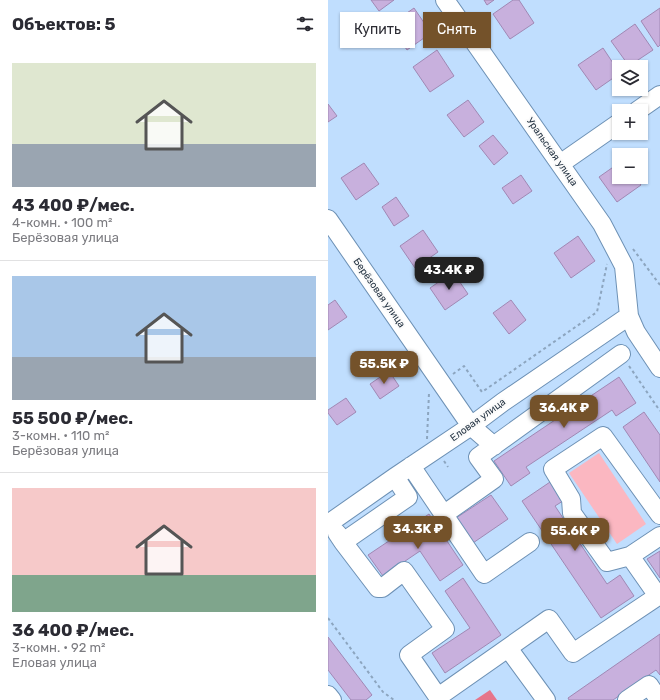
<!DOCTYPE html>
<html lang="ru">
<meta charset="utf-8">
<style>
body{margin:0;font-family:Rubik,sans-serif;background:#f7f7f7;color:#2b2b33;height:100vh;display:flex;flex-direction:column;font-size:15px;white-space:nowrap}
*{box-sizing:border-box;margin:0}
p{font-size:13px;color:#7c7c81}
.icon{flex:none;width:22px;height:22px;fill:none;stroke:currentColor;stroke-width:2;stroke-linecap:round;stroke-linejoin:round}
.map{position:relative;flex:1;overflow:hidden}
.side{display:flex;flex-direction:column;background:#fff;width:328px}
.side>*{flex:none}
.top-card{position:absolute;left:12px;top:12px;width:260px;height:36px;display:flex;gap:8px}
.tools{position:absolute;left:284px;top:60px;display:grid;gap:8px}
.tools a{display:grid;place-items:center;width:36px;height:36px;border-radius:0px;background:#fff;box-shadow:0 1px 3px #0004;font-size:20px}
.price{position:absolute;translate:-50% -34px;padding:0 9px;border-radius:8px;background:#74522a;color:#fff;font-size:13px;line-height:26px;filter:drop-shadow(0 1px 2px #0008)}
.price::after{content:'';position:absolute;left:50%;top:24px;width:12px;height:9px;margin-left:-6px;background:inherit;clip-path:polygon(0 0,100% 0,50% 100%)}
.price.selected{background:#222;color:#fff}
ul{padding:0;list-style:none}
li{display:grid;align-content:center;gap:8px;height:212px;padding:0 12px}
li+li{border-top:1px solid #e1e1e2}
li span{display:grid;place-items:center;height:124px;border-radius:0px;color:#555}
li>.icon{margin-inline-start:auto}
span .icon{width:72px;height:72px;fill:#fffc;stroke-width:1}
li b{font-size:17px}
h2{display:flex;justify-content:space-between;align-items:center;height:48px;padding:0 12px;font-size:17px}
.chip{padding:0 14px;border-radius:0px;background:#fff;box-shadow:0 1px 3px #0004;font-size:14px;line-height:36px}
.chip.selected{background:#74522a;color:#fff}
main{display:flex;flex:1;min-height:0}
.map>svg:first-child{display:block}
</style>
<main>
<section class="side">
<h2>Объектов: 5<svg class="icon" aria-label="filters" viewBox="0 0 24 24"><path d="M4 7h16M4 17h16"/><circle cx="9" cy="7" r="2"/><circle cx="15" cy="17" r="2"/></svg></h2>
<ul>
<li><span style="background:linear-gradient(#dfe7d0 65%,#9aa5b1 0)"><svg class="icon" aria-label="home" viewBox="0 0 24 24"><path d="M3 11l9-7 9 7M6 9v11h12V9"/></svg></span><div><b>43 400 ₽/мес.</b><p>4-комн. · 100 m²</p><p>Берёзовая улица</p></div></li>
<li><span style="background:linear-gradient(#a9c7e8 65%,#9aa5b1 0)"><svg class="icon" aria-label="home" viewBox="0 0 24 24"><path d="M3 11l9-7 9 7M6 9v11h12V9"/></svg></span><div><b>55 500 ₽/мес.</b><p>3-комн. · 110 m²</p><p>Берёзовая улица</p></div></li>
<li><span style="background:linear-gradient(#f6c9c9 70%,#7fa58c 0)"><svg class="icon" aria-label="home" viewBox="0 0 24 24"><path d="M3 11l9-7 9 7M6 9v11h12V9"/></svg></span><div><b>36 400 ₽/мес.</b><p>3-комн. · 92 m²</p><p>Еловая улица</p></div></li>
</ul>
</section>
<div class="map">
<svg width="332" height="700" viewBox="0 0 332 700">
<rect width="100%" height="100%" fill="#c0defe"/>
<path fill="#fbb7c1" d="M271 453 318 524 289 544 241 473Z"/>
<path fill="#e6758b" d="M162 690 169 700H147Z"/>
<path fill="#c8b0dd" stroke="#a088b4" d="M43 0H66L51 11Z
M156 0H166L159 5Z
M185 0H191L206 23 182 39 165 14Z
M86 8 103 33 79 50 62 25Z
M332 8V45L330 47 313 21Z
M307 24 325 50 301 66 283 41Z
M275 48 291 72V74L268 90 250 65Z
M109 50 126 76 102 92 85 67Z
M140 100 156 122 136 137 119 115Z
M0 104 9 116 0 122Z
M165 135 180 153 166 165 151 146Z
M36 163 51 184 28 200 13 178Z
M291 163V177H307L313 185 289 202 271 177Z
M193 175 204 191 185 204 174 188Z
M68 197 81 216 66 226 54 207Z
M95 230 110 252 87 268 72 246Z
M250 236 267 261 243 278 226 253Z
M125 272 140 294 117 310 102 288Z
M7 300 19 317 0 330V305Z
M183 300 198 320 181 334 165 313Z
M61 371 71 386 52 399 42 384Z
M291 377 308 403 288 416 284 410 198 467 202 473 183 486 166 461Z
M18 398 28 412 9 425 0 413V410Z
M316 412 332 435V482L295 427Z
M225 480 238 499 227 506 279 584 292 575 306 596 273 618 194 501Z
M163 495 180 519 142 545 125 520Z
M101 514 135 565 112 581 92 551 55 576 40 555Z
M332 551V578L319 559Z
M135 578 173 635 117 673 104 653 142 628 117 591Z
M332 634V675L328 670 285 700H241L240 698Z
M0 637 44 695 38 700H23L0 670Z"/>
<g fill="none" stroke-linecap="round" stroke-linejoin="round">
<defs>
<path id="minor" d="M117 0 274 224 296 266 301 316 308 332 332 368
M309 111 332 95
M232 164 291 123
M0 219 143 426 166 446
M83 466 156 574 202 542
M115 515 166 479 150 457 293 354
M332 515 275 436 225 469 243 499 244 513 279 562 302 556 332 536
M0 524 67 477 143 426 175 402 301 316
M9 533 15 542 80 497 67 477
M15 542 50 588H54L76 571 117 629 81 655 110 697 221 619 245 653 330 596
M302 556 330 596 332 594
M180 648 218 700
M0 695 4 700
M299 700 321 685 331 700"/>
</defs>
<use href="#minor" stroke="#6d91b5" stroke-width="20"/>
<path stroke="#8ca5bf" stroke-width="2" stroke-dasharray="3 3" stroke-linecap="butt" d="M305 249 332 285
M301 366 332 411
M125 374 136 366 154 392 269 312 279 264
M99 439 101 393
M116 461 120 467
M0 618 55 692 66 700"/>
<use href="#minor" stroke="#fff" stroke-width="18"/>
</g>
<g text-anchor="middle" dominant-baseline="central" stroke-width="4" stroke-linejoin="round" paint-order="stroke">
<g font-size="10" fill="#283746" stroke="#fbfbfb">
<text transform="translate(224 152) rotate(55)">Уральская улица</text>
<text transform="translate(51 293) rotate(55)">Берёзовая улица</text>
<text transform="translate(150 420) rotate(-36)">Еловая улица</text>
</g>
</g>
</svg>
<div class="tools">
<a><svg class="icon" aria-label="layers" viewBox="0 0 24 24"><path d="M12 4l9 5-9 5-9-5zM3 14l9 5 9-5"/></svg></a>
<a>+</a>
<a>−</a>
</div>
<b class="price selected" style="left:121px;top:291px">43.4K ₽</b>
<b class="price" style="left:56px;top:385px">55.5K ₽</b>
<b class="price" style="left:236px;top:429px">36.4K ₽</b>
<b class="price" style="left:90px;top:550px">34.3K ₽</b>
<b class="price" style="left:247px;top:552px">55.6K ₽</b>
<div class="top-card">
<a class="chip">Купить</a>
<a class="chip selected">Снять</a>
</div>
</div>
</main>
